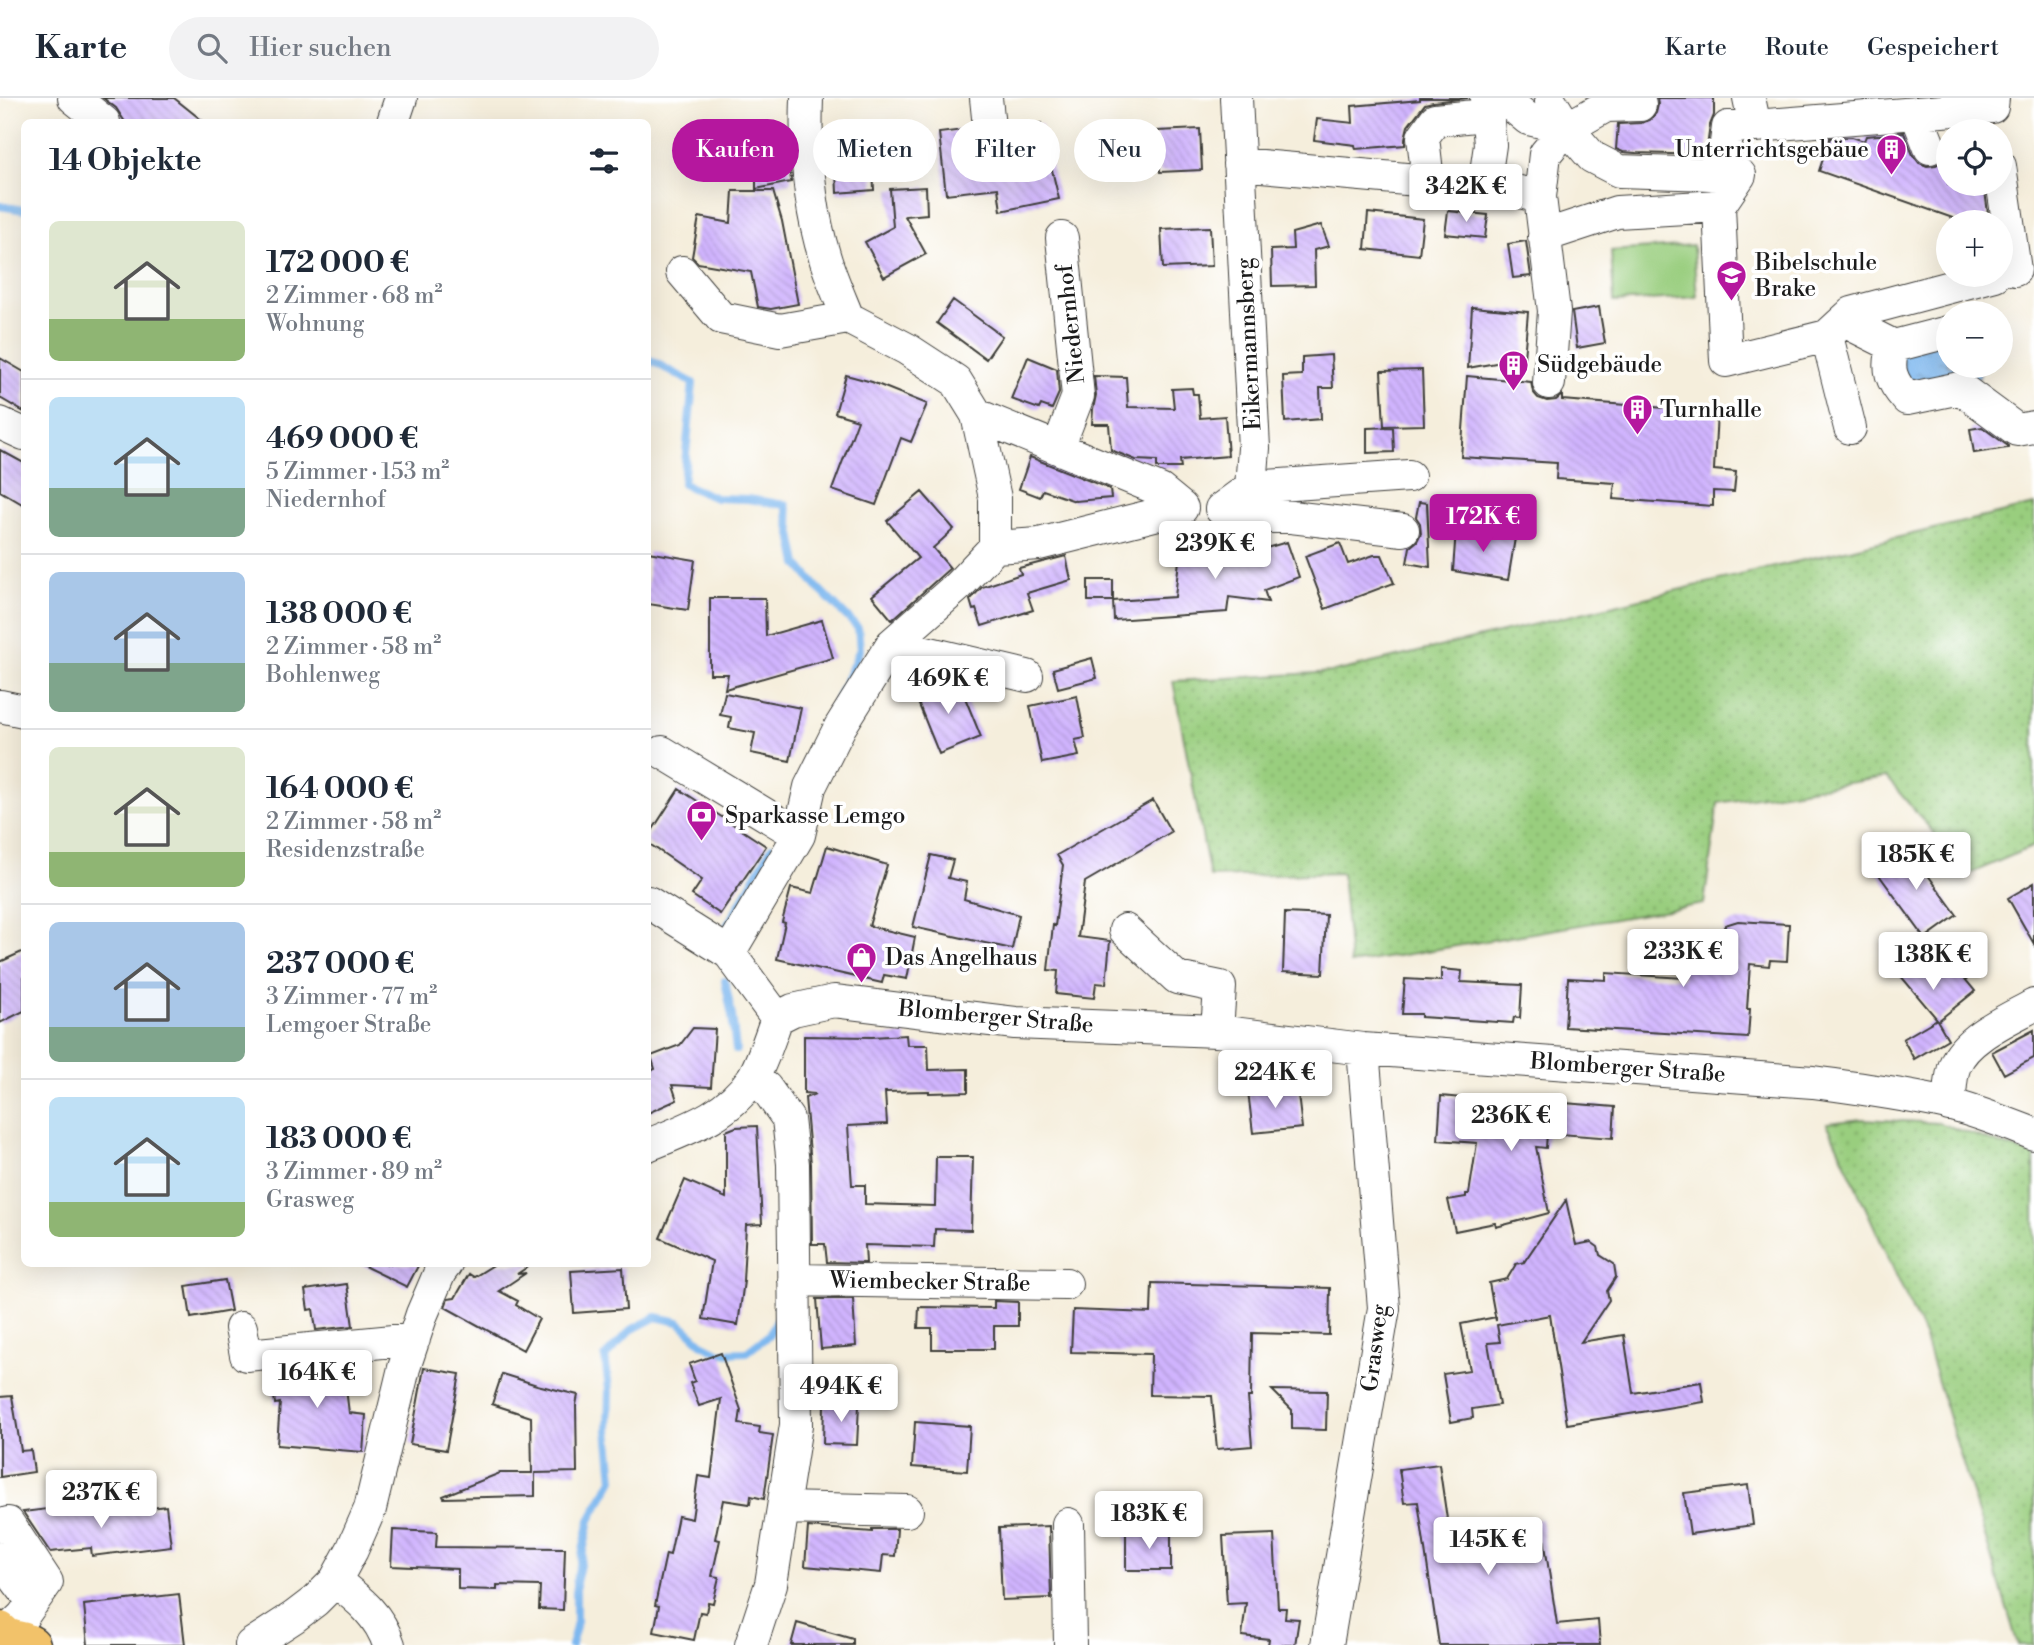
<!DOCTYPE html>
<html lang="de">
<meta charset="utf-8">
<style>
body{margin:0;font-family:"Libre Bodoni",serif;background:#f2f2f3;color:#1f2937;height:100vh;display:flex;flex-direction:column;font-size:26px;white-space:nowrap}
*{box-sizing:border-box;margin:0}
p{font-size:23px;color:#747a83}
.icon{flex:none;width:38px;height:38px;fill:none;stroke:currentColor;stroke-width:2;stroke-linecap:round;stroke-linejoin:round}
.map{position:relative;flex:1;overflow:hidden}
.drawer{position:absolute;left:21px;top:21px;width:630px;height:1148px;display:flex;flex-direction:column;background:#fff;border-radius:10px;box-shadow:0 7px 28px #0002}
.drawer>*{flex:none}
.banner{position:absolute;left:672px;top:21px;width:665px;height:63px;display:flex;gap:14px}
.controls{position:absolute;left:1936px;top:21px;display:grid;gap:14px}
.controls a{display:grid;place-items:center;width:77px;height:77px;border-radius:50%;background:#fff;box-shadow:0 7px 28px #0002;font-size:35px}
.price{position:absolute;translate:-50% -60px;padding:0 16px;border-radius:7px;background:#fff;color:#222;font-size:23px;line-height:46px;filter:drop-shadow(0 2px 4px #0008)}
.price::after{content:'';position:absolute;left:50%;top:42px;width:21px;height:16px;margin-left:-10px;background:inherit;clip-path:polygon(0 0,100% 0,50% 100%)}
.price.current{background:#b5179e;color:#fff}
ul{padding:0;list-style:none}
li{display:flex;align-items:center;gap:21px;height:175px;padding:0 28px}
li+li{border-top:2px solid #e0e1e3}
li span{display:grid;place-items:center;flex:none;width:196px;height:140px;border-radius:10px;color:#555}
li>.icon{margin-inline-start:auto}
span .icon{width:84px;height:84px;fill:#fffc;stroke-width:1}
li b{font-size:30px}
h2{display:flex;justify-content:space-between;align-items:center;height:84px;padding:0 28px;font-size:30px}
.chip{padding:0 24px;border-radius:32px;background:#fff;box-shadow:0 7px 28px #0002;font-size:24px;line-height:63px}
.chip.current{background:#b5179e;color:#fff}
header{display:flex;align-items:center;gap:42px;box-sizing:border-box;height:98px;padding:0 35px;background:#fff;border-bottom:2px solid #e0e1e3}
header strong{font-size:33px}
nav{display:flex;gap:38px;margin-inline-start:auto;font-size:24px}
.search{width:490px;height:63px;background:#f2f2f3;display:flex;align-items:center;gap:18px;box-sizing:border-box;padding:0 24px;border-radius:38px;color:#747a83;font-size:26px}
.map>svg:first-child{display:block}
</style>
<header>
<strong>Karte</strong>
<div class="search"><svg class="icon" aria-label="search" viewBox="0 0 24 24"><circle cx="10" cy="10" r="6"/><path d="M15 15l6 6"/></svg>Hier suchen</div>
<nav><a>Karte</a><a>Route</a><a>Gespeichert</a></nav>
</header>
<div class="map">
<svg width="2034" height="1547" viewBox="0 0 2034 1547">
<defs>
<pattern id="grass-dots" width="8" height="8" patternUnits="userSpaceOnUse" patternTransform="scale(1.75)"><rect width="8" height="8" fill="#99ce7e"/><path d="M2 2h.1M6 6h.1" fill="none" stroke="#83b06c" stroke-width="1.8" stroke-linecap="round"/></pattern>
<pattern id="water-ripples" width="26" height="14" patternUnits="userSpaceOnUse" patternTransform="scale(1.75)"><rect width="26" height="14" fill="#7eb8ef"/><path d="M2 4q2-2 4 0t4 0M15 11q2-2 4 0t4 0" fill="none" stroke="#6695c1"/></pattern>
<pattern id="building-back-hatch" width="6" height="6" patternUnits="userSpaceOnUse" patternTransform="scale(1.75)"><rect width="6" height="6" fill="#d0b4fe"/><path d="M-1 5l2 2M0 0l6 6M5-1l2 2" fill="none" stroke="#b29ad9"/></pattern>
</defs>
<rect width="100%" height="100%" fill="#fff"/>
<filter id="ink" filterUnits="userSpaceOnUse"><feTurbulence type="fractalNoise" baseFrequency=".0143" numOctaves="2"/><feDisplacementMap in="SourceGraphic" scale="14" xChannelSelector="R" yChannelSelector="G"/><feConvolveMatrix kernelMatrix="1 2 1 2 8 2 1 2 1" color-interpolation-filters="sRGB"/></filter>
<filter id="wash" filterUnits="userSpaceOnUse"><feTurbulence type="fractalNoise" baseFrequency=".00686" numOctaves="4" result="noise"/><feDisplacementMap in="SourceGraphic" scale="28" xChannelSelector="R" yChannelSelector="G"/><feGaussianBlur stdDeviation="1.57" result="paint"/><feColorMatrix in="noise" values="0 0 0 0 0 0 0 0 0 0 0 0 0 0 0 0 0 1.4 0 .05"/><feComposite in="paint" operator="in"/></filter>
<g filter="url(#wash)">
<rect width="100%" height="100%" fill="#f5eedc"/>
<path fill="url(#grass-dots)" stroke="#5a754d" stroke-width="2" d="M2034 407V748L1969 776 1886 679 1718 705 1704 806 1350 866 1342 775 1210 779 1173 583 1334 574Z
M1862 1021 1940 1025 2034 1058V1547H2018L1924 1238 1827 1025Z"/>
<path fill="#99ce7e" stroke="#5a754d" stroke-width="2" d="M1693 147 1697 199 1614 204 1611 153Z"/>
<path fill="url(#water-ripples)" stroke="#4d6a86" stroke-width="2" d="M1948 242V268H1981L1979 280 1909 292 1898 252Z"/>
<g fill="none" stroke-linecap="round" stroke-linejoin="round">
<path stroke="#7eb8ef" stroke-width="8" d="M0 108 24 112
M648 261 693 285 683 386 716 400 748 401 786 407 798 466 817 489 858 530 860 551 833 612
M727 828 772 749
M725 883 732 918 736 952
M571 1547 576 1529V1484L590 1422 613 1381 608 1332 609 1292 605 1259 631 1232 656 1219 679 1224 704 1247 721 1255 747 1254 769 1237 783 1211"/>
</g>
<g id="blocks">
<path fill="url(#building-back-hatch)" d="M103 0H174L204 24H125L116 10Z
M1420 0H1468L1433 4 1425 6 1408 28 1405 40V47L1356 51 1355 47 1314 42 1317 21 1353 25 1352 8 1420 2Z
M1657 0H1714V17L1710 27 1706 57 1636 55 1623 54 1616 51 1618 26 1641 25 1650 22 1656 15 1658 7Z
M1041 26 1059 101 1001 113 998 90 946 96 939 35 971 31 975 40 982 46 990 47 1000 43 1006 34Z
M1200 31 1202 72 1160 74 1157 33Z
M1904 35 1913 57 1919 65 1927 68 1936 67 1944 62 1948 54V86H1984L1988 115 1985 124H1964L1819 73 1830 40 1852 39 1864 43 1866 38Z
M872 48 874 92 837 95 835 50Z
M789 61 791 84 756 91V65Z
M926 89 927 116 905 118 926 156 884 179 865 144 893 129 890 91Z
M733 93H773L782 123 798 206 771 211 758 209 751 174 698 165 692 159 699 119 731 125Z
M1448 113 1488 117 1485 140 1445 136Z
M1368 115 1423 121 1419 157 1365 151Z
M1321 127 1329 148 1314 152 1315 187 1272 188 1271 152 1293 151 1292 135Z
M1210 129 1212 168 1163 170 1161 131Z
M1526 143 1531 178 1513 180 1508 146Z
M953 202 1002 238 986 261 937 225Z
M1472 209 1528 214 1524 260 1468 270Z
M1599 209 1605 245 1577 250 1572 214Z
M1331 257 1333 290H1320L1321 321 1285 324 1283 278 1302 277V259Z
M1028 259 1057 271 1059 295 1052 311 1041 307 1039 311 1011 301Z
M0 260 24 274V314L0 300Z
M1422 272 1424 327 1384 328 1381 273Z
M846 277 872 284 927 306 911 344 901 340 876 407 832 392 858 322 835 315Z
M1094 278 1126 279 1128 309 1174 310 1172 291 1192 290 1193 296H1198L1200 320 1225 318 1228 358 1180 362 1181 370H1157V363L1136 362 1111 352 1109 326H1092L1093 311 1096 297Z
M1467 278 1531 284 1533 294 1538 300 1547 303 1556 302 1562 297V302L1717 314 1714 372 1736 374 1734 394 1713 393V408L1613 401 1615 385 1556 381 1557 365 1461 359Z
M1393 329 1394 354 1367 355V330Z
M1982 329 2008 348V350L1974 355 1970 331Z
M0 352 24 365V407L0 393Z
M1030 359 1110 391 1111 400 1075 403 1043 392 1040 399 1019 391Z
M922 394 954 431 933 450 950 470 892 522 872 498 918 460 887 423Z
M1419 404 1427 405 1430 469 1407 465 1410 449 1417 443 1421 435 1420 425 1416 419Z
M1456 431 1515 440 1508 482 1453 473Z
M1181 444 1222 448 1220 462 1262 447 1263 451 1287 444 1299 479 1264 492 1268 504 1229 499 1227 514 1114 522 1113 503 1175 499Z
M1340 445 1348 466 1374 457H1382L1394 485 1325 511 1305 458Z
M648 454 695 462 688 512 648 506Z
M1066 458 1071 482 1027 495 1033 512 982 528 976 511 973 512 970 502 982 489 1021 476 1019 470Z
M1088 482H1113V503H1088Z
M710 500H765L766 538 822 522 833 560 725 591 728 576H710Z
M1092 560 1097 580 1058 590 1053 571Z
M957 580 981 639 939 656 915 597Z
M725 595 801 610 790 663 751 655 755 635 729 630 731 619 720 617Z
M1077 598 1085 640 1075 642 1079 658 1042 665 1030 608Z
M679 691 766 748 720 816 692 797 702 782 648 745V739Z
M1153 702 1171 734 1085 784 1078 839 1110 843 1106 886 1096 885 1094 900 1056 896 1058 873 1048 872 1053 827 1055 828 1063 767 1057 757Z
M1906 747 1957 817 1925 840 1874 770Z
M827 748 887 767 869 828 915 839 907 881 884 877 882 885 777 861 785 825 782 824 791 790 813 795Z
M931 757 953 762 948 780 967 784 964 801 1019 817 1012 851 913 829Z
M2034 785V846L2008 800Z
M1285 815 1326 817 1323 876 1283 874Z
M1738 823 1789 826 1787 863 1770 862 1769 868 1750 866 1747 911H1750L1748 940 1565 929 1568 880 1606 882V875L1683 880 1679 851 1695 848 1723 849 1725 827Z
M1931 840 1975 893 1938 923 1937 922 1948 941 1914 961 1903 941 1937 921 1894 870Z
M24 853V913L0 925V864Z
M1441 871 1462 873 1461 884 1522 887 1520 920 1514 919 1513 925 1421 919V916H1402L1405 881 1441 883Z
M693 930 715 931 711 989 672 987 677 1002 648 1015V974L655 971 651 958 680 947Z
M2034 932V960L2004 976 1992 954Z
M906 937 907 947H928L929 972 968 971V994L929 995V993L885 994 887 1026 848 1028 852 1087H865V1106L935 1108 936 1059H973L971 1132 935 1131 934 1149 865 1147 866 1165 827 1164 825 1146H812L811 1066 805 1000 815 996 804 995V938L872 939Z
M1297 988 1302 1030 1253 1035 1248 993Z
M1441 998 1514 1005V1001L1615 1009 1613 1040 1547 1035 1546 1050 1536 1049 1549 1115 1496 1129 1495 1125 1455 1133 1448 1102 1466 1099V1096H1469L1477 1045 1438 1042Z
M757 1028 762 1126 746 1127 743 1183H744L738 1227 703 1221 712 1163 660 1140 685 1082 726 1100V1033L736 1029Z
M1566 1102 1576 1147 1591 1144 1598 1149 1600 1157 1614 1166 1616 1179 1607 1193 1609 1202 1581 1244 1624 1237 1633 1295 1701 1284 1704 1304 1567 1326 1550 1217 1497 1227 1500 1244 1488 1245 1499 1307 1472 1311 1473 1320 1451 1324 1443 1276 1470 1272 1461 1226 1496 1219V1223L1489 1185 1507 1181 1516 1166 1524 1164Z
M360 1166H419L407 1189Z
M495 1166H532L517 1176 526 1175 499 1193 518 1203 516 1207 539 1221 523 1252 445 1209 448 1201 455 1200 469 1176 474 1179Z
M623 1170 626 1211 574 1215 571 1173Z
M225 1182 231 1213 191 1220 186 1188Z
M1152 1185 1330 1190 1329 1237 1252 1235 1251 1299H1248L1252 1348 1217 1351 1212 1298 1150 1297 1151 1256 1071 1254 1073 1212 1151 1215Z
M347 1186 353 1228 316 1232 313 1211 308 1212 305 1192Z
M817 1201H853L856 1248 821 1251Z
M994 1203 1018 1204V1228H994V1251H932V1230H918L919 1209 994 1210Z
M721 1255 741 1312 739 1326 760 1329 759 1335 773 1337 764 1401 751 1398 750 1406 723 1402 715 1441 720 1442 712 1478 719 1479 713 1505 708 1504 706 1515 700 1514 694 1542 654 1534 659 1508 655 1507 666 1456 670 1457 678 1418 692 1421 698 1378 711 1380 721 1301 699 1308 690 1285 695 1283 689 1266Z
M343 1266 349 1315 366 1317 363 1354 277 1347 280 1305 275 1306 271 1273Z
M424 1270 460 1276 446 1352 410 1346Z
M502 1276 537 1287 578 1297 576 1307 577 1374 535 1375V1398L444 1400 443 1398 500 1375H532L531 1319 492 1306Z
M1272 1292 1327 1293 1326 1332 1292 1331V1312Z
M12 1298 21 1353 31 1352 34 1374 0 1379V1299Z
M824 1306 859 1307 857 1347 823 1346Z
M915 1324 970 1328 967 1373 912 1369Z
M1439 1366 1449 1435 1541 1421 1557 1526 1598 1522 1600 1547H1439L1418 1404 1404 1405 1399 1371Z
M1748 1387 1753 1427 1690 1436 1684 1395Z
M88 1406 90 1418 166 1408 171 1448 92 1458 91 1450 50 1454 23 1414Z
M1049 1428 1051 1500 1002 1502 999 1430Z
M808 1429 872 1434V1431H897L895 1458 883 1457 881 1475 805 1468Z
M393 1432 437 1434 436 1449 565 1450 563 1512 539 1511 540 1488 497 1487V1492L458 1491V1471L391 1468Z
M1171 1433V1472H1126V1434Z
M1274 1436 1278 1510H1286L1285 1520 1299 1521 1295 1547H1268L1269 1541 1242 1538 1246 1505 1227 1506 1223 1438Z
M179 1496 185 1547H88L84 1507Z
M797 1525 853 1541V1547H791Z"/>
</g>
</g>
<g filter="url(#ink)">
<use href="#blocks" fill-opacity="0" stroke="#3d3c39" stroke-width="2"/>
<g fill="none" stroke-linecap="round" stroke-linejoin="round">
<defs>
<path id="minor" d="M74 0 104 24
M807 0C805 53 809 109 825 160 831 180 840 200 848 220L907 251 956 283 977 317 995 400V449
M986 0 989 29
M1503 0 1528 21 1567 30 1551 4
M1749 0 1755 28 1992 9 1993 0
M1916 15 1930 50
M393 24 401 0
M1567 30 1592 59 1619 73 1740 77 1719 108 1726 263 1827 238 1852 215 1995 177
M1239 66 1484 88 1503 90 1540 99 1554 213 1549 285
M2000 68 2015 172
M1722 76 1728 29 1755 28
M1428 83 1423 39 1435 22 1475 18
M1484 88 1490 47 1486 0
M1540 99 1545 56 1567 30 1606 8 1640 7
M1544 138 1617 114 1719 108
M682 174 721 220 780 232 848 220
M1852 215 1856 229 1894 248 1948 234
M1827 238 1850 330
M1894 248C1886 271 1891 283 1907 301L1960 290 2017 332 2034 329
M0 325 24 336
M1058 350 1078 298 1062 140
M1251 389 1409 378
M1221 411 1251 389 1254 350 1236 0
M1221 411 1232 419H1291L1403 432
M892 546 1027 578
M0 608 24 613
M662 654 799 737
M648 804 729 855 777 920
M1125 832 1177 880 1220 889 1217 933
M729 855 799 737 810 689 840 629 892 546 958 488 995 449 1039 446 1182 410 1160 392 977 317
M777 920 793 912 834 903 1015 925 1217 933 1363 951 1813 984C1858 990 1903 996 1947 1006 1977 1013 2006 1025 2034 1036
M1949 1007C1951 994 1950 979 1955 967 1966 939 2009 921 2034 907
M648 1047C687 1031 727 1018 752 981 761 968 771 936 777 920
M794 1182 1066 1186
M241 1230 246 1257 414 1241
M783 1410 907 1413
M1068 1426 1070 1547
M0 1428 8 1425 47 1484 23 1518 3 1537
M0 1460 33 1504
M335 1483C359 1501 380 1518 389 1547
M251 1547 294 1519 315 1503 335 1483 352 1452 370 1411 404 1270 422 1216 440 1174 446 1166
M751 1547 771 1486 796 1327 793 1066 788 1021 766 990 753 980
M1327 1547 1384 1210 1363 951"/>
<path id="major" d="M0 1533C11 1545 20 1540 31 1547"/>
</defs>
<use href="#minor" stroke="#3d3c39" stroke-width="34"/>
<use href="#major" stroke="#3d3c39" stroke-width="41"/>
<use href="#minor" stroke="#fff" stroke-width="32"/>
<use href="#major" stroke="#f2c26a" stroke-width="38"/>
</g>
</g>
<defs>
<symbol id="building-pin" viewBox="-11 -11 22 30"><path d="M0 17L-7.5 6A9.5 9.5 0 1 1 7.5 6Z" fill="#b5179e" stroke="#fff"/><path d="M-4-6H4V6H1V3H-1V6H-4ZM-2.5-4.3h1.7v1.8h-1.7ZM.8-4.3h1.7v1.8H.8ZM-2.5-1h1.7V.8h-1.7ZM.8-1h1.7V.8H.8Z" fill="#fff"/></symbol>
<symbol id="university-pin" viewBox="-11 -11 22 30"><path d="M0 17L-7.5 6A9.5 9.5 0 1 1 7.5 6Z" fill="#b5179e" stroke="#fff"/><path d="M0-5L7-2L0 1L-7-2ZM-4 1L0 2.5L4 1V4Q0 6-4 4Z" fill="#fff"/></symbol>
<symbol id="bank-pin" viewBox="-11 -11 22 30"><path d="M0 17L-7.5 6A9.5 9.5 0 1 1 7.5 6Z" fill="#b5179e" stroke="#fff"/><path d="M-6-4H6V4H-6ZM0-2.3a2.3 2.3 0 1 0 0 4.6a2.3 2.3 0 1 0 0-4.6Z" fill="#fff"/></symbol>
<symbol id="shop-pin" viewBox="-11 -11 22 30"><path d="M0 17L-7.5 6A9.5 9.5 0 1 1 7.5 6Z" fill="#b5179e" stroke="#fff"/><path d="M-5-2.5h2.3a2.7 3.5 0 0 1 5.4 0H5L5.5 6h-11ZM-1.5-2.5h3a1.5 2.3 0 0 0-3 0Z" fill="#fff"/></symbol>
</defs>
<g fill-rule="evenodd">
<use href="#building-pin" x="1874" y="34" width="35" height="47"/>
<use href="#university-pin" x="1714" y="160" width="35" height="47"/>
<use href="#building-pin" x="1496" y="250" width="35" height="47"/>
<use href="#building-pin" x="1620" y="294" width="35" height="47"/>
<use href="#bank-pin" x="684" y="700" width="35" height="47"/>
<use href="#shop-pin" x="844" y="842" width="35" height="47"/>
</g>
<g text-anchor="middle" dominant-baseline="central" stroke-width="7" stroke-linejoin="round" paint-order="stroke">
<g font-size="23" fill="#1c1c1c" stroke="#fff" text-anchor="start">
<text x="1869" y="52" text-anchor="end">Unterrichtsgebäue</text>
<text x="1755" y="165">Bibelschule<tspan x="1755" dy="26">Brake</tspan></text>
<text x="1537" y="267">Südgebäude</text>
<text x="1660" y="312">Turnhalle</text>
<text x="725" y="718">Sparkasse Lemgo</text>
<text x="885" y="860">Das Angelhaus</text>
</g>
<g font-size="23" fill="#1c1c1c" stroke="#fff">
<text transform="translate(1071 226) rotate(-96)">Niedernhof</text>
<text transform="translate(1249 246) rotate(-93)">Eikermannsberg</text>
<text transform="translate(996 919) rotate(5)">Blomberger Straße</text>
<text transform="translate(1628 970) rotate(4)">Blomberger Straße</text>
<text transform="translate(930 1184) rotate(1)">Wiembecker Straße</text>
<text transform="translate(1375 1250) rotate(-83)">Grasweg</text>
</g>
</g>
</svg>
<div class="controls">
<a><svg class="icon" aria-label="locate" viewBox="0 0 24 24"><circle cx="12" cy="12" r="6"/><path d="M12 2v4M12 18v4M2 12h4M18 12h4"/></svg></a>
<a>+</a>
<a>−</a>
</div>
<b class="price" style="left:1466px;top:126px">342K €</b>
<b class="price current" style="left:1483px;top:456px">172K €</b>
<b class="price" style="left:1215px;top:483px">239K €</b>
<b class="price" style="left:948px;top:618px">469K €</b>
<b class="price" style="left:1916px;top:794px">185K €</b>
<b class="price" style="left:1683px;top:891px">233K €</b>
<b class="price" style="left:1933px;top:894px">138K €</b>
<b class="price" style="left:1275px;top:1012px">224K €</b>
<b class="price" style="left:1511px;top:1055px">236K €</b>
<b class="price" style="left:317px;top:1312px">164K €</b>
<b class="price" style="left:841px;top:1326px">494K €</b>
<b class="price" style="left:101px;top:1432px">237K €</b>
<b class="price" style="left:1149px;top:1453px">183K €</b>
<b class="price" style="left:1488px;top:1479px">145K €</b>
<div class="banner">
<a class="chip current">Kaufen</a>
<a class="chip">Mieten</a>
<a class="chip">Filter</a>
<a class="chip">Neu</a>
</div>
<section class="drawer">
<h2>14 Objekte<svg class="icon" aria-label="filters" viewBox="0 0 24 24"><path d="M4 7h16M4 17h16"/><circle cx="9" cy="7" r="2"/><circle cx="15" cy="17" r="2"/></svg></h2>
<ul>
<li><span style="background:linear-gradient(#dfe7d0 70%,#8fb573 0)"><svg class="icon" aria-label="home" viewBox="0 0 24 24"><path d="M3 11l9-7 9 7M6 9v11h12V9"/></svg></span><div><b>172 000 €</b><p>2 Zimmer · 68 m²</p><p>Wohnung</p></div></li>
<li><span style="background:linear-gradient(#bfe0f5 65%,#7fa58c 0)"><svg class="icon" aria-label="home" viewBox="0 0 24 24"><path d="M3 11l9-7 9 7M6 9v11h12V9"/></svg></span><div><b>469 000 €</b><p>5 Zimmer · 153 m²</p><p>Niedernhof</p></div></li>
<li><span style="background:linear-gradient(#a9c7e8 65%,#7fa58c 0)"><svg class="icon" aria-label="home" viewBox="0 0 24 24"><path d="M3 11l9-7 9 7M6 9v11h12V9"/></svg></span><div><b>138 000 €</b><p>2 Zimmer · 58 m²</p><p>Bohlenweg</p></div></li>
<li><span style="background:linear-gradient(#dfe7d0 75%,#8fb573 0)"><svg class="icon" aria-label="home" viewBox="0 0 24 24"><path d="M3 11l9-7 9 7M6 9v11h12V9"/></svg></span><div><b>164 000 €</b><p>2 Zimmer · 58 m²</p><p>Residenzstraße</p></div></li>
<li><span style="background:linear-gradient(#a9c7e8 75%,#7fa58c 0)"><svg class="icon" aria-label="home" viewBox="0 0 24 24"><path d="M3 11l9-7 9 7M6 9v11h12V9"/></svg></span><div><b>237 000 €</b><p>3 Zimmer · 77 m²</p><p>Lemgoer Straße</p></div></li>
<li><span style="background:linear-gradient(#bfe0f5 75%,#8fb573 0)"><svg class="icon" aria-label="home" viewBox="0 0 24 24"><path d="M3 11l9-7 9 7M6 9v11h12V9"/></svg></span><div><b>183 000 €</b><p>3 Zimmer · 89 m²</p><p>Grasweg</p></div></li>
</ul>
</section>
</div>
